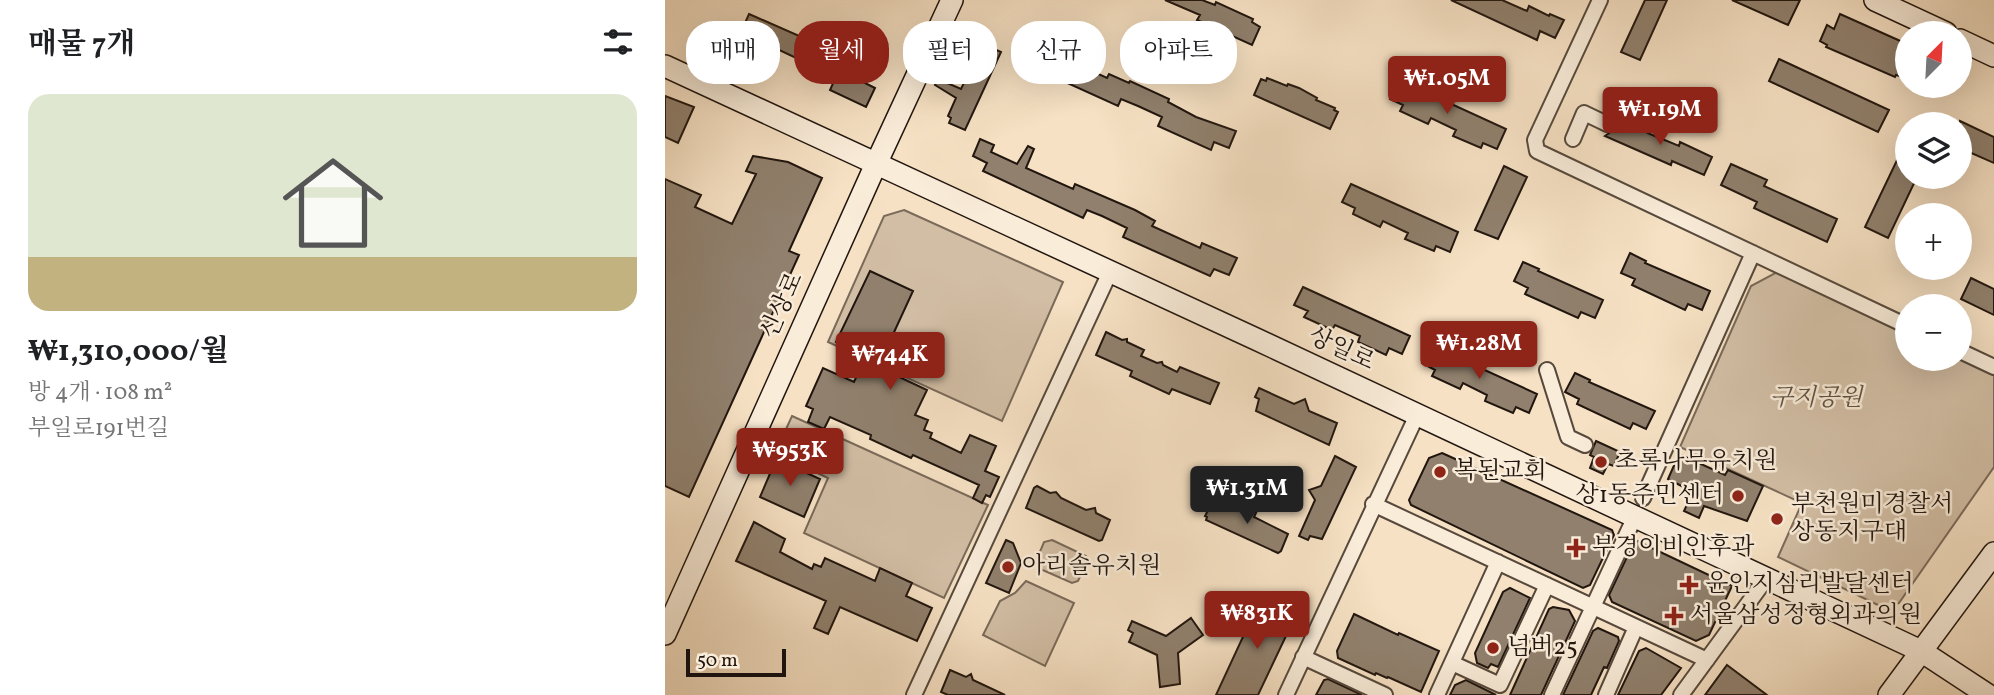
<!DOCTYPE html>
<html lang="ko">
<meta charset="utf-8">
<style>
body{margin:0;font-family:Vollkorn,"Noto Serif KR",serif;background:#f6f6f6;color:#202124;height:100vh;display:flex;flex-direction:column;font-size:26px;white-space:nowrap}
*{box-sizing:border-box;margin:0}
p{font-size:23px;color:#757577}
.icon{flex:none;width:38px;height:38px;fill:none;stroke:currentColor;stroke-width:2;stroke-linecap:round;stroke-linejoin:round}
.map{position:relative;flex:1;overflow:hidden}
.drawer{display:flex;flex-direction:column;background:#fff;width:665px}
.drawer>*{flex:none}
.hud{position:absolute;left:21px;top:21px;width:665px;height:63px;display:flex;gap:14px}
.needle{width:46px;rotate:24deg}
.buttons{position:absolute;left:1230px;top:21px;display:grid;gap:14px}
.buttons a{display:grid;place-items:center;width:77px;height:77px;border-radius:50%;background:#fff;box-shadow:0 7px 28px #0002;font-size:35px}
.scale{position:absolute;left:21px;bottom:18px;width:100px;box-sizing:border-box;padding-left:7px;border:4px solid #21160f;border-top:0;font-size:19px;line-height:24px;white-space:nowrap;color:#21160f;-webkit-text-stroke:5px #f9ecd9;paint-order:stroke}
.price{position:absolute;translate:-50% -60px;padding:0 16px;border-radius:7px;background:#8f2418;color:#fff;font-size:23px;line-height:46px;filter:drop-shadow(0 2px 4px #0008)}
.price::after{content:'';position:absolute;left:50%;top:42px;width:21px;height:16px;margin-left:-10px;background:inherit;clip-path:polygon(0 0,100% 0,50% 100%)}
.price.on{background:#222;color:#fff}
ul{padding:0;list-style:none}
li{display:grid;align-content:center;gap:14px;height:371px;padding:0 28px}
li span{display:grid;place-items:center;height:217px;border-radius:21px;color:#555}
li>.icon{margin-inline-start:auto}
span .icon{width:126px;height:126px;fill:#fffc;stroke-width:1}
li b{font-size:30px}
h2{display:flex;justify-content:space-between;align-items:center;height:84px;padding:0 28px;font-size:30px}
.pill{padding:0 24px;border-radius:28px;background:#fff;box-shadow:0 7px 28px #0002;font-size:24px;line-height:63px}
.pill.on{background:#8f2418;color:#fff}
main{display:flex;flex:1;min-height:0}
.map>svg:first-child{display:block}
</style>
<main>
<section class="drawer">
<h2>매물 7개<svg class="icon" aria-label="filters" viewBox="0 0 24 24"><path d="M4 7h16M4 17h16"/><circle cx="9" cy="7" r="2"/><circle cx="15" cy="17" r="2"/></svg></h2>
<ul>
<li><span style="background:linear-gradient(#dfe7d0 75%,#c2b280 0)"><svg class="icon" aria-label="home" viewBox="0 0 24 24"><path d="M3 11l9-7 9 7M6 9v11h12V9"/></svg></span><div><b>₩1,310,000/월</b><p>방 4개 · 108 m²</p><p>부일로191번길</p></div></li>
</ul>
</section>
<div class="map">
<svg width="1329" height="695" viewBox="0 0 1329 695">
<rect width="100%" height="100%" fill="#f6e1c4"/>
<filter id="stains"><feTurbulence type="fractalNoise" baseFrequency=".00286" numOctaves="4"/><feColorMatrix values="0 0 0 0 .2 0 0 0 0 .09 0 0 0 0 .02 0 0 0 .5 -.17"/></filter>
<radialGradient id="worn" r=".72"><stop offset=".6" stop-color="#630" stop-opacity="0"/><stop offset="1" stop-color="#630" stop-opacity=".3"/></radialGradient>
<path fill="#d2bea5" stroke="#7a6a5a" stroke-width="2" d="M239 210 398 282 337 421 163 342 219 216Z
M1114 271 1242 332V359L1295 357 1329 373V467L1234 603 1224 607 1215 606 1113 557 1137 503 1015 447 1086 286Z
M127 416 323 505 279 598 139 533 163 478 110 453Z
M387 540 421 556 423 560 413 581 407 583 373 568 371 561 379 542Z
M361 581 409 603 380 666 318 635 335 601 350 593Z"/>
<path fill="#90806d" stroke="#21160f" stroke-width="2" d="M500 0H537L550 5 551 2 588 19 587 22 595 27 587 45 532 20 535 15Z
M786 0H837L862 11 864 6 884 16 885 14 899 20 890 38 875 31 872 40Z
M980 0H1002L975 60 956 52Z
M1067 0H1135L1123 25Z
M84 14 157 46 148 66 76 32Z
M1175 14 1242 44V66L1240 65 1235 76 1231 75 1230 77 1161 47 1162 45 1155 41 1162 25 1169 29Z
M365 34 399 51 396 57 442 78 444 74 464 83 465 81 504 99 503 102 531 117 571 131 564 148 549 142 546 150 493 126 497 117 473 106 456 99 453 106 367 67 370 59 356 52Z
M318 44 336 52 300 130 284 123 286 118 283 116 291 98 270 85 273 79 296 89Z
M1114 59 1224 110 1213 132 1104 81Z
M174 70 210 88 201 107 165 90Z
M602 78 622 86 623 84 634 88 652 98 651 100 670 108 669 110 673 112 665 129 589 95 596 79 601 81Z
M734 80 841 129 832 149 818 143 816 148 788 136 791 130 766 118 763 124 735 111 738 105 725 99Z
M0 96 29 107 13 143 0 137Z
M953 118 985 134 1014 146 1015 142 1047 157 1039 175 1007 161 1006 165 940 136 950 129V119Z
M1295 121 1329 137V163L1295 148Z
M315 139 329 145 326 152 352 164 363 146 369 149 361 168 408 189 410 184 470 210 490 221 487 226 535 248 537 243 572 258 564 275 549 269 545 276 458 237 462 228 437 216 422 210 418 218 318 171 322 163 308 156Z
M1235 154 1242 158V177H1252L1223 238 1200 227Z
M88 156 123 162 157 178 124 251 134 255 24 497 0 486V179L36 195 30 207 67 224 91 174 81 171Z
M1066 164 1102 180 1099 186 1172 219 1162 242 1089 208 1092 202 1056 185Z
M839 166 862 177 833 239 810 230Z
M686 184 793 232 785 252 771 246 769 251 740 239 743 233 718 221 715 227 688 214 690 208 677 202Z
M965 253 981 261 980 263 1045 291 1037 310 1023 304 1020 310 967 285 970 279 956 273Z
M858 262 874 269 873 271 938 300 930 318 916 312 913 318 860 294 863 288 849 281Z
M205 271 248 291 213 367 262 390 250 415 263 420 259 430 267 433 265 438 296 453 305 435 331 446 320 471 334 477 325 497 321 495 317 503 308 498 314 485 248 455 246 458 205 439 206 435 165 417 159 429 143 422 148 409 141 406 158 368 189 382 201 356 171 342Z
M1306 278 1329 289V315L1296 299Z
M638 287 745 336 737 354 724 348 721 355 693 342 695 336 670 325 667 330 639 317 643 311 629 305Z
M441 332 457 340 462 339V342L479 350 476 356 492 363 497 362 498 365 512 372 515 367 554 383 545 404 507 389 504 394 465 376 467 371 431 355Z
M765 345 872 394 864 413 851 407 848 413 820 401 822 395 798 383 795 389 767 376 770 370 757 363Z
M910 373 925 380 924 382 990 411 981 429 968 423 965 429 912 404 914 399 900 392Z
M594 388 629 404 640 399 644 411 672 423 664 445 591 411 594 399 590 397Z
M931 441 955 452 949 466 943 464 938 474 925 468 929 457 925 455Z
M777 453 947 530 949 535 925 585 918 588 746 505 744 500 764 458Z
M1014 454 1060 475 1063 470 1098 486 1082 521 1039 506 1034 518 1019 511 1028 492 1003 479Z
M670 456 691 467 657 539 645 536 643 540 634 536 650 500 644 490 656 486Z
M115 461 155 479 139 517 95 497 110 462 114 463Z
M372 486 385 493 391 492 396 498 421 510 430 508 431 513 445 520 437 540 434 541 361 508 369 488Z
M549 499 581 514 597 500 589 517 623 534 616 551 613 553 541 520 542 517 540 516Z
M89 522 120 539 115 552 147 569 149 564 156 567 160 558 210 581 215 568 247 583 241 596 267 608 252 641 175 607 163 634 149 628 161 601 71 561Z
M341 540 348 543 356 563 344 593 321 583Z
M970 540 1067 586 1044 635 1031 641 947 602 944 595Z
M845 588 865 598 833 667 826 664 823 668 812 663 810 653 838 592Z
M595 600 630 617 593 695H551Z
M888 607 904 610 910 621 876 695H845L884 609Z
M689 614 733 635 734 633 774 651 756 692 723 677 722 678 711 673 710 675 673 658 672 651Z
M526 618 538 635 513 653 515 684 495 687 492 655 464 642 468 633 463 630 467 621 501 636Z
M933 628 953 637 954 641 942 668 939 667 926 695H898L928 631Z
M981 648 1016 668 996 695H953L974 651Z
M1062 665 1102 695H1040Z
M285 670 301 677 306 674 308 680 340 695H283L276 692Z
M663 679 697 695H651L659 680Z
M801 680 831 695H785L790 685Z"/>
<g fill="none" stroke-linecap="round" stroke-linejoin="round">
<defs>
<path id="street" d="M935 0 870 140 872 151 1242 326
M908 139 919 113 942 124
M1295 351 1329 367
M882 370 903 437 920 445
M978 498 1088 253
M708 504 1042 660
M638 657 720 695
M787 663 835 685 882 585
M249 695 445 272
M621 695 752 415
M772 695 833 562
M887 695 966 525
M941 695 971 627
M1016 695 1101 579"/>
<path id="secondary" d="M1210 0 1281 33
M1295 40 1329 56
M0 66 593 340 1256 651 1323 695
M0 634 211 164 287 0
M1224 695 1329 553"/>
</defs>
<use href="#street" stroke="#56493c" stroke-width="18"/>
<use href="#secondary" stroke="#21160f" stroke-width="24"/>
<use href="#street" stroke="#f9ecd9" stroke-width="14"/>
<use href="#secondary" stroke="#f9ecd9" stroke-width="21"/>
</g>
<g fill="#8f2418" stroke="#f9ecd9" stroke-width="2.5">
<circle cx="936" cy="462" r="7"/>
<circle cx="775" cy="472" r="7"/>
<circle cx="1073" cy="496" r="7"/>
<circle cx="1112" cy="519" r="7"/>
<path d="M907.5 537.5h7v7h7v7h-7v7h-7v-7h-7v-7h7z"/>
<circle cx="343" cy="567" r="7"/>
<path d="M1020.5 574.5h7v7h7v7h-7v7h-7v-7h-7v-7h7z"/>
<path d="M1005.5 605.5h7v7h7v7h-7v7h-7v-7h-7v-7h7z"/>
<circle cx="828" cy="648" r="7"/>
</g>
<g text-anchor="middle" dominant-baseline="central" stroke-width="5" stroke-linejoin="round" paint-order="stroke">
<g font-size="24" fill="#21160f" stroke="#f9ecd9">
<text transform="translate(118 306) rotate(-66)">신상로</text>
<text transform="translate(676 350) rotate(25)">상일로</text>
</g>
<g font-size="24" font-style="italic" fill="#5f5144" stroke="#f9ecd9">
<text x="1151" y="399">구지공원</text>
</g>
<g font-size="24" fill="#21160f" stroke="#f9ecd9" text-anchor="start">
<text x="950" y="462">초록나무유치원</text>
<text x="789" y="472">복된교회</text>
<text x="1059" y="496" text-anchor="end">상1동주민센터</text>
<text x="1126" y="505">부천원미경찰서<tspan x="1126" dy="28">상동지구대</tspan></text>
<text x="927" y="548">부경이비인후과</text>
<text x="357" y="567">아리솔유치원</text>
<text x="1040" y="585">윤인지심리발달센터</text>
<text x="1025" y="616">서울삼성정형외과의원</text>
<text x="842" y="648">넘버25</text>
</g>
</g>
<rect width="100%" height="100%" filter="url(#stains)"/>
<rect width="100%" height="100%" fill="url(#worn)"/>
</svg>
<div class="buttons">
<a><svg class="needle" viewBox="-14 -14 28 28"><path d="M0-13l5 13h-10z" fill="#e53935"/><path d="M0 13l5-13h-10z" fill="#757577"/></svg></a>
<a><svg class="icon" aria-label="layers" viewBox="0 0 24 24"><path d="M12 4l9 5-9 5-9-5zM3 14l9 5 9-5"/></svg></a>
<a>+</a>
<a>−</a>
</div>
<div class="scale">50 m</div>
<b class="price" style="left:782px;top:116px">₩1.05M</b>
<b class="price" style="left:995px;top:147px">₩1.19M</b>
<b class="price" style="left:814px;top:381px">₩1.28M</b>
<b class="price" style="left:225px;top:392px">₩744K</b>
<b class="price" style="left:125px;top:488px">₩953K</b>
<b class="price on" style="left:582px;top:526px">₩1.31M</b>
<b class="price" style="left:592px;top:651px">₩831K</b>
<div class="hud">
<a class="pill">매매</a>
<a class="pill on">월세</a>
<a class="pill">필터</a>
<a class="pill">신규</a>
<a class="pill">아파트</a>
</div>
</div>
</main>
